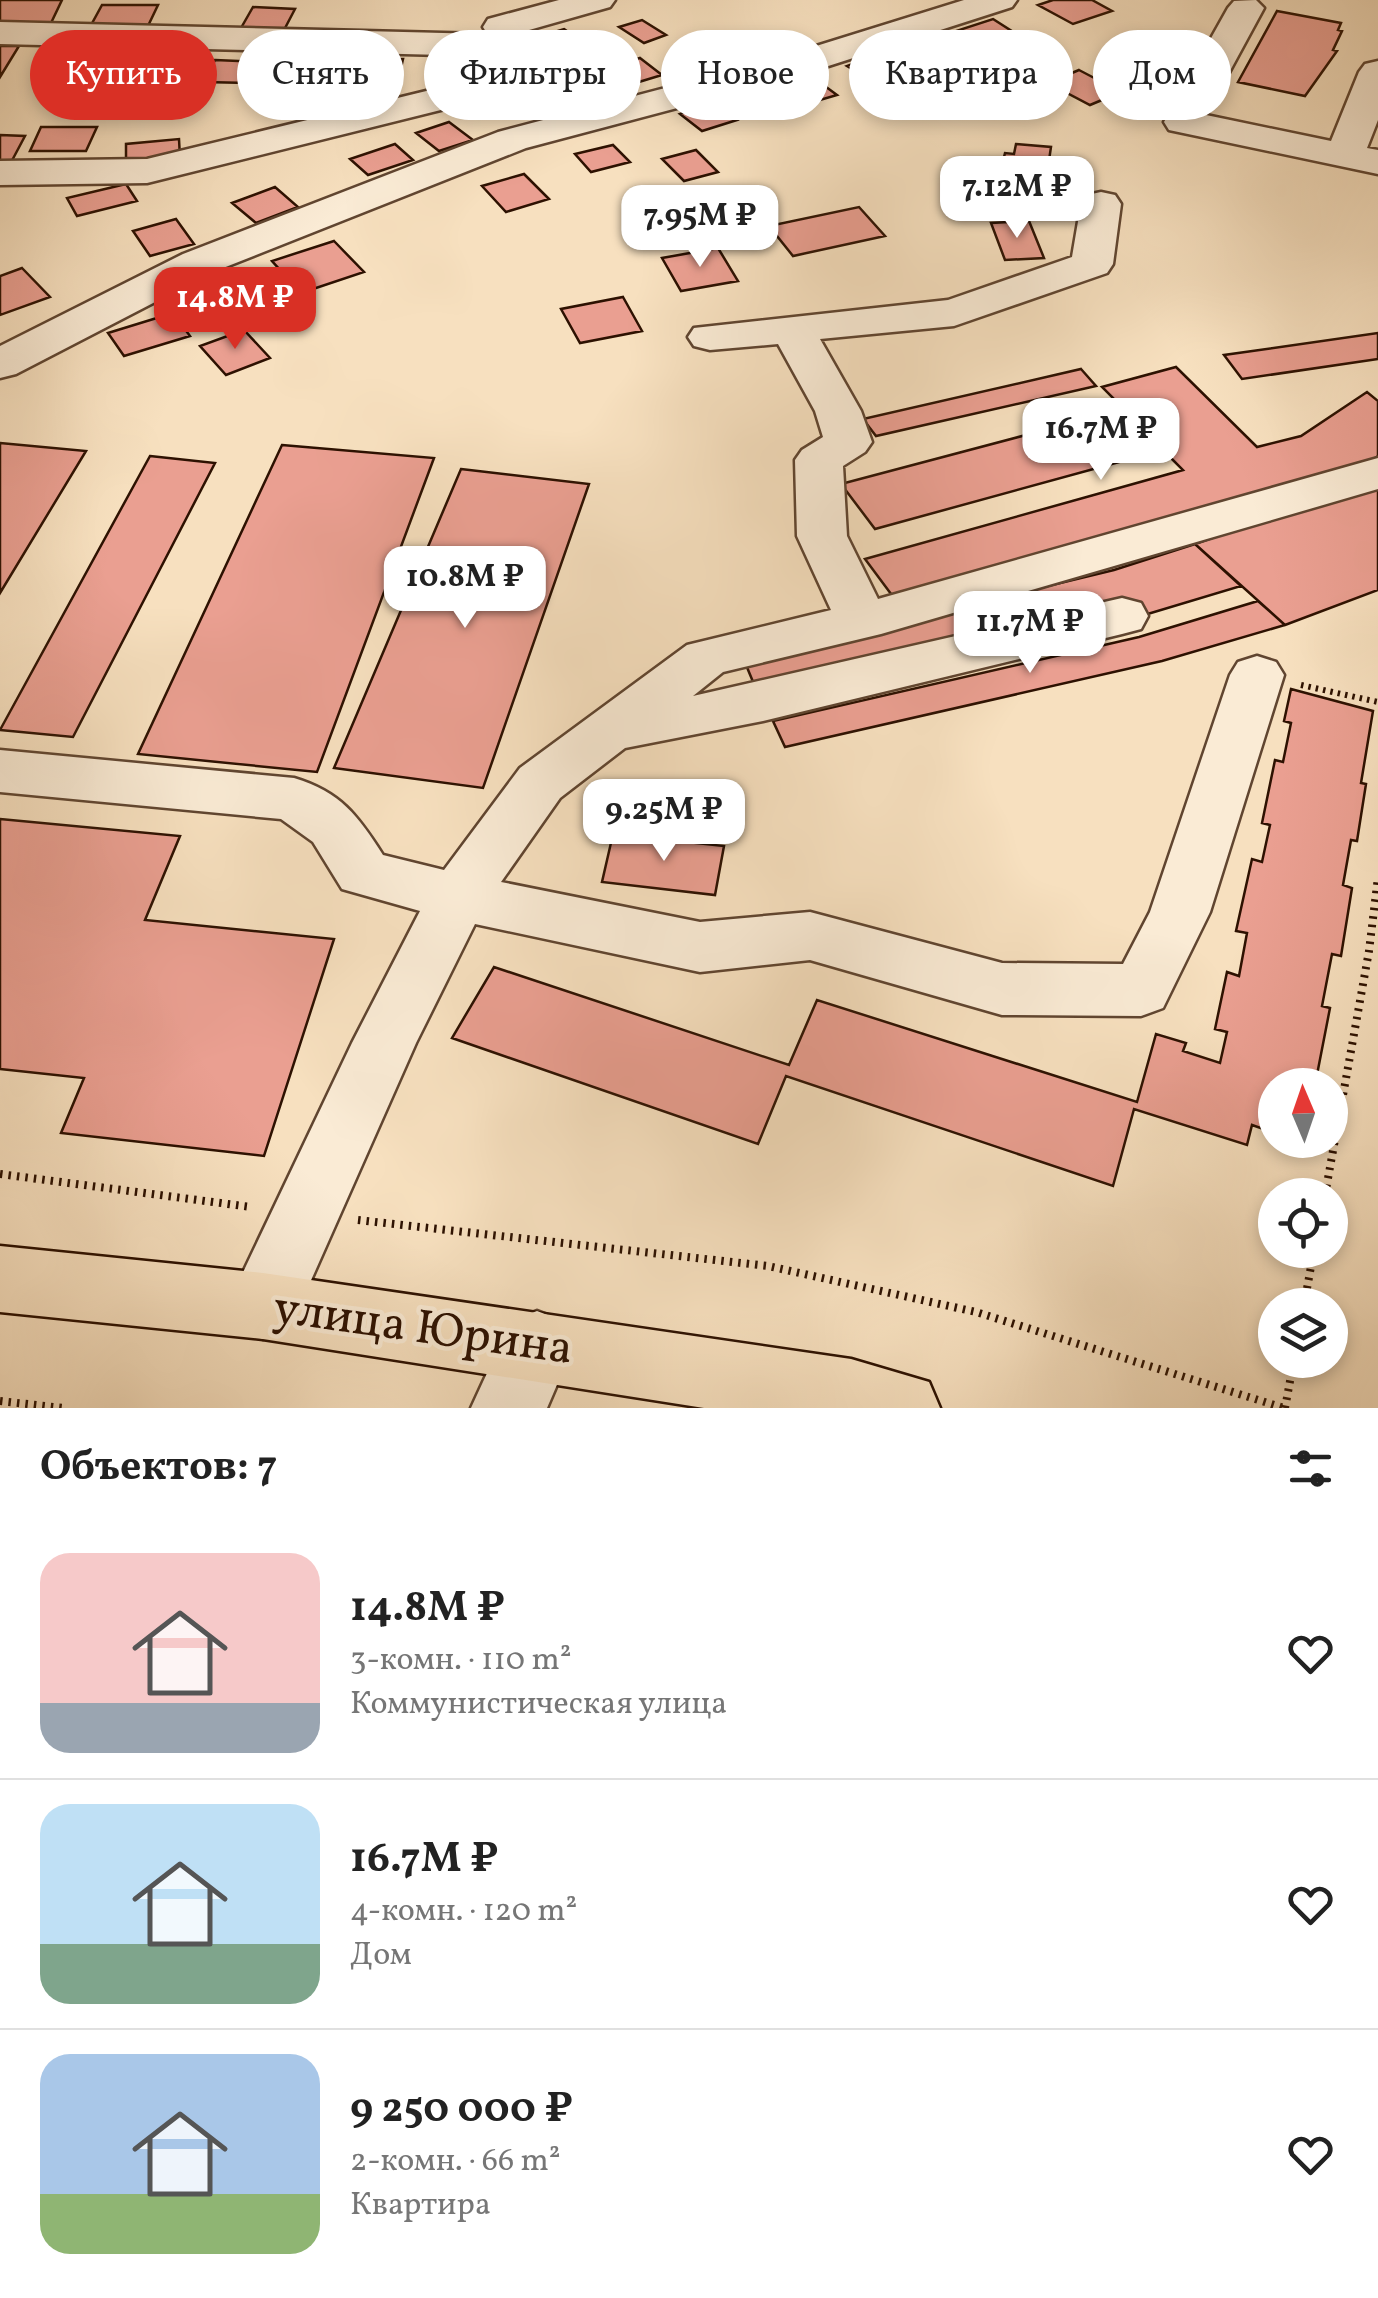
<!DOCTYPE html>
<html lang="ru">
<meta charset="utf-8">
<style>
body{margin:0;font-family:Vollkorn,serif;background:#f2f2f2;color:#222;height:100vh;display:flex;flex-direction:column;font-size:38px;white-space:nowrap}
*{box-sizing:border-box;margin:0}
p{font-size:32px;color:#767676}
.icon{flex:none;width:55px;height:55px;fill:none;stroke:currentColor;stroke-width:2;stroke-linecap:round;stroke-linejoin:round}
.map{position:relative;height:1408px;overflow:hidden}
.details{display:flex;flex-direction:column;background:#fff;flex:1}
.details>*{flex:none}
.top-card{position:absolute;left:30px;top:30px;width:1320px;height:90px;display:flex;gap:20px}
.needle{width:65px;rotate:358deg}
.buttons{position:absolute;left:1258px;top:1068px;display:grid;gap:20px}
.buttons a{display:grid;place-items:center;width:90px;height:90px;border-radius:50%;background:#fff;box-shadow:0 5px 15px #0003;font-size:50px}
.price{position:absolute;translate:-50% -85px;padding:0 22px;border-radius:20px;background:#fff;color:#222;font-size:32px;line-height:65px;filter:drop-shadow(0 2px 5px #0008)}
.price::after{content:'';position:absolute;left:50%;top:60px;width:30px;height:22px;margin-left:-15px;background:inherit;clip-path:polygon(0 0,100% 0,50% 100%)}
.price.current{background:#d93025;color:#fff}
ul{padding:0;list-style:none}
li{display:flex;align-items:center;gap:30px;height:250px;padding:0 40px}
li+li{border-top:2px solid #e0e0e0}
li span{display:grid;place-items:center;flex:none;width:280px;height:200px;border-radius:30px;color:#555}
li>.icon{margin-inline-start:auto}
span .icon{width:120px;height:120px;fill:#fffc;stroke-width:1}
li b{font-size:42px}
h2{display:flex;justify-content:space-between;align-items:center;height:120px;padding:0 40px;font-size:42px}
.chip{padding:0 35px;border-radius:45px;background:#fff;box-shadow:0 5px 15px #0003;font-size:35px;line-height:90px}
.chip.current{background:#d93025;color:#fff}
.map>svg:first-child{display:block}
</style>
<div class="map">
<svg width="1378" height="1408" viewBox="0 0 1378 1408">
<rect width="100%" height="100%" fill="#f7e0bf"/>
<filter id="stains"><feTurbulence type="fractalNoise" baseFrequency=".002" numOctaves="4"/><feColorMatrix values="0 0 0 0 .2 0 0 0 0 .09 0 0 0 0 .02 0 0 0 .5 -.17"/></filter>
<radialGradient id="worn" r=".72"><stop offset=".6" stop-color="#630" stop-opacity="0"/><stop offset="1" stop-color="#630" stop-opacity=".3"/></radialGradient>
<path fill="#ea9f91" stroke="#2d1101" stroke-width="2.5" d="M0 0H62L51 23H0Z
M1053 0H1092L1112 11 1073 24 1038 5Z
M102 5H158L147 28 90 27Z
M253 7 295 9 284 30 241 28Z
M1277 11 1341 23 1338 30 1342 31 1333 50 1337 51 1305 96 1238 82Z
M993 19 1021 37 983 48 956 31Z
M642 20 666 35 644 43 619 27Z
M564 29 594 50 560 61 531 39Z
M0 46H19L0 77Z
M894 49 915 61 867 78 847 66Z
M640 58 662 75 619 88 598 71Z
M403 59 399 77H323L328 60Z
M215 60 259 62 249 83 204 82Z
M107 69H141L132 86 98 85Z
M1079 70 1121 92 1090 105 1048 83Z
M814 78 837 95 786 110 763 93Z
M356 87 367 107 311 117 302 97Z
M714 103 737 120 702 131 680 114Z
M449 122 473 140 439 151 416 133Z
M41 127H97L86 151H30Z
M0 135 25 136 8 168H0Z
M179 139 180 158 126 163V144Z
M395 144 413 160 368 175 350 159Z
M1016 144 1051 147 1047 174 1001 169 1005 153 1014 154Z
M613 145 630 162 591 172 575 154Z
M696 150 718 172 684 181 662 159Z
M524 174 549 199 506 212 482 186Z
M1005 183 1014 204 973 206 964 185Z
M126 184 137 201 77 216 67 198Z
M275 187 298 207 256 223 232 203Z
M859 207 885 236 793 256 769 226Z
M176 219 194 244 150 256 133 231Z
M1029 221 1044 258 1005 260 991 223Z
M334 241 364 272 301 293 272 261Z
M718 248 738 281 681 291 662 258Z
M22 268 50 297 0 315V276Z
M623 297 642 331 580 343 561 309Z
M173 313 190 336 124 356 108 333Z
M244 330 270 358 226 375 200 346Z
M1378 333V359L1242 379 1224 355Z
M1176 367 1257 447 1301 436 1367 392 1378 401V456L1351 475 900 606 865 559 1183 470 1163 450 875 529 841 484 1124 409 1102 387Z
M1081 369 1096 386 876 436 863 419Z
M0 443 86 451 0 593Z
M282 445 434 458 317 772 138 754Z
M150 456 215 463 73 737 0 730Z
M461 469 589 484 483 788 334 768Z
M1378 480V590L1285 625 1195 544Z
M1195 544 1241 586 1141 616 756 689 744 660 1114 570Z
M1258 601 1285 625 1162 661 785 747 773 721 1139 637Z
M1291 689 1373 711 1361 783 1366 784 1357 841 1351 840 1343 885 1352 888 1341 956 1332 954 1322 1006 1330 1008 1315 1085H1275V1133L1252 1125 1247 1145 1134 1109 1113 1186 786 1076 758 1144 452 1038 494 967 789 1065 817 1000 1137 1102 1156 1034 1186 1043 1183 1051 1220 1063 1227 1032 1215 1029 1227 972 1239 976 1247 933 1236 931 1252 859 1262 862 1270 825 1262 823 1275 760 1283 762 1291 723 1284 721Z
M0 819 180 836 145 920 334 939 264 1156 61 1133 84 1078 0 1069Z
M613 834 724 846 715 895 602 882Z"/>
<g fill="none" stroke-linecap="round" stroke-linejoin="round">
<defs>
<path id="minor" d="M559 0H615L610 7 501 38 488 35 483 27 488 19Z
M964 0H1017L1012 7 794 77 526 148 213 272 16 374 0 378V346L183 254 498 132 768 61Z
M1256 0 1264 8 1206 115 1331 141 1359 72 1365 64 1378 61V120L1367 148 1378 150V174L1169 130 1164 122 1228 8 1234 1Z
M0 22 483 34 496 37 501 45 496 53 483 56 0 44Z
M492 75 505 78 511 86 505 94 147 183 0 185V161L147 159Z
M1101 192 1115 195 1121 204 1113 264 1107 273 954 326 820 339 861 411 872 442 865 452 843 466 847 536 878 599 1378 458V489L881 634 723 672 693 696 1122 598 1141 603 1148 616 1141 629 1122 634 763 721 625 748 560 798 501 882 700 922 810 912 1002 963 1123 964 1150 912 1230 675 1238 662 1257 656 1276 662 1284 675 1210 912 1163 1008 1141 1016 1002 1015 810 960 700 972 475 924 416 1043 289 1330 263 1339 237 1330 227 1306 352 1043 420 911 342 889 313 842 281 819 0 792V750L294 778C341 792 358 816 383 855L444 870 520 768 687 645 831 610 797 536 795 460 802 450 823 437 815 411 778 344 710 350 694 346 688 337 694 328 948 300 1072 257 1081 204 1087 195Z
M537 1311 563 1321 574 1345 547 1408H471L511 1321Z"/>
<path id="major" d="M0 1246 263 1273 851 1359 929 1382 940 1408H704L263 1339 0 1312Z"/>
</defs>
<use href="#minor" stroke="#604530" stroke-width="5"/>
<use href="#major" stroke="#2d1101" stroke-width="5"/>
<path stroke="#2d1101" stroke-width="6" stroke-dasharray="2.5 5" stroke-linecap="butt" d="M1301 685 1378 702"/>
<path stroke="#2d1101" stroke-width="8" stroke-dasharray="2.5 6" stroke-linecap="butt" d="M0 1174 251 1207
M1325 1195 1369 951 1378 877
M358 1220 768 1266 976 1312 1284 1408
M1304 1305 1314 1250
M0 1401 63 1408
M1285 1408 1294 1360"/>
<use href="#minor" fill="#faebd5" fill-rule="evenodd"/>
<use href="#major" fill="#f7e0bf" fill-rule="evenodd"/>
</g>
<g text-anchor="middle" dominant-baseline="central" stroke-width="9" stroke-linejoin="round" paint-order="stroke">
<g font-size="48" fill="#2d1101" stroke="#faebd5">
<text transform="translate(423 1330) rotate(8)">улица Юрина</text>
</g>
</g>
<rect width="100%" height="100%" filter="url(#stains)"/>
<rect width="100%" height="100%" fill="url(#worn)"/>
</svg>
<div class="buttons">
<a><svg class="needle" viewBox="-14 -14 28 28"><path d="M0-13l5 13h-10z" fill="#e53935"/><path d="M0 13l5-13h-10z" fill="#767676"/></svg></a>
<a><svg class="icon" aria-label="locate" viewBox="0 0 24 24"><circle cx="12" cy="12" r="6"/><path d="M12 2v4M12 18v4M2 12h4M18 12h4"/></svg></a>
<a><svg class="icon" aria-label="layers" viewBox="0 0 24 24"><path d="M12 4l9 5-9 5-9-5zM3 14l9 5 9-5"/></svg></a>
</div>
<b class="price" style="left:1017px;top:241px">7.12M ₽</b>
<b class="price" style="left:700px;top:270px">7.95M ₽</b>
<b class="price current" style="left:235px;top:352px">14.8M ₽</b>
<b class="price" style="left:1101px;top:483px">16.7M ₽</b>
<b class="price" style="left:465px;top:631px">10.8M ₽</b>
<b class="price" style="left:1030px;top:676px">11.7M ₽</b>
<b class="price" style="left:664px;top:864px">9.25M ₽</b>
<div class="top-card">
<a class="chip current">Купить</a>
<a class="chip">Снять</a>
<a class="chip">Фильтры</a>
<a class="chip">Новое</a>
<a class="chip">Квартира</a>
<a class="chip">Дом</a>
</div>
</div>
<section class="details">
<h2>Объектов: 7<svg class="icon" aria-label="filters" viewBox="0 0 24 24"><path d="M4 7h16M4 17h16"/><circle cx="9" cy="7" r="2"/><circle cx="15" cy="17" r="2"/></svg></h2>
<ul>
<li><span style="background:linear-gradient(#f6c9c9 75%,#9aa5b1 0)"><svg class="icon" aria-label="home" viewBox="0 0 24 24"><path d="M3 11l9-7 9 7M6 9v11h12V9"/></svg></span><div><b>14.8M ₽</b><p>3-комн. · 110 m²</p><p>Коммунистическая улица</p></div><svg class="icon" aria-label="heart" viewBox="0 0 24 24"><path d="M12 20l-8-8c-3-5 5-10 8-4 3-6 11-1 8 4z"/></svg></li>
<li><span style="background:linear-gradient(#bfe0f5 70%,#7fa58c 0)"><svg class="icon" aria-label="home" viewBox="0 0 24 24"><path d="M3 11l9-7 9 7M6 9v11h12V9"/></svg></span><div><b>16.7M ₽</b><p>4-комн. · 120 m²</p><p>Дом</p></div><svg class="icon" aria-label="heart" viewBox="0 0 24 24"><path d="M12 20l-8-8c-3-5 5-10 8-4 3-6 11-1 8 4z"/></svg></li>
<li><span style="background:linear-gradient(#a9c7e8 70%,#8fb573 0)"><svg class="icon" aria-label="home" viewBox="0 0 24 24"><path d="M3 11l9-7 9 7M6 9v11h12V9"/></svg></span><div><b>9 250 000 ₽</b><p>2-комн. · 66 m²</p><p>Квартира</p></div><svg class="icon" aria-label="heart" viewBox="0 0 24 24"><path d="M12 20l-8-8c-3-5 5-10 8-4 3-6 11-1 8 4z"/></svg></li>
</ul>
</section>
